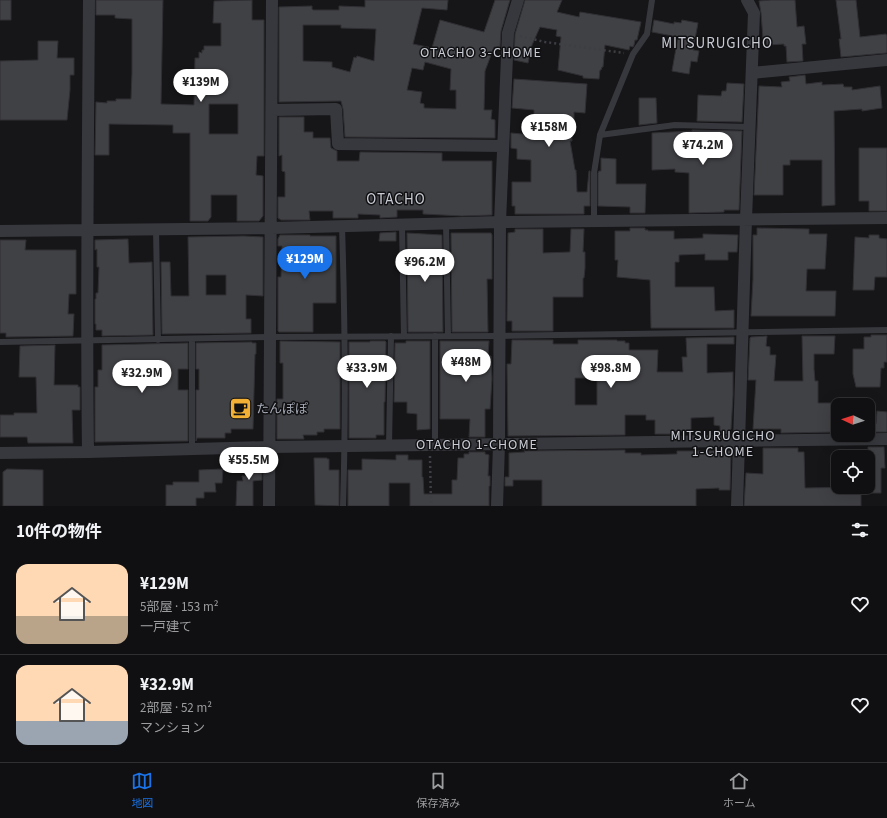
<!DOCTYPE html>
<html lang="ja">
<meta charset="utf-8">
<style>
body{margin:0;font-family:"Source Sans 3","Noto Sans JP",sans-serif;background:#1e1e20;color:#f1f3f6;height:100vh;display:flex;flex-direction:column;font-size:15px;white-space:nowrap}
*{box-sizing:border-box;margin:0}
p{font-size:13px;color:#9c9d9f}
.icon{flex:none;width:22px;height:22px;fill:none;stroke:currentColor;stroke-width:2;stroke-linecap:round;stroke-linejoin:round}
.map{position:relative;height:506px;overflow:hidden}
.details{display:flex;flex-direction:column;background:#101012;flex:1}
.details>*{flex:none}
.needle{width:26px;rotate:274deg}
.fabs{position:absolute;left:831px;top:398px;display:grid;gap:8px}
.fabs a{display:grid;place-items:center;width:44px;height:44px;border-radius:8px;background:#101012;box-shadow:0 4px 16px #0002,0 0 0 1px #303032;font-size:20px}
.price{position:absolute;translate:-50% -34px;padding:0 9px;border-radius:14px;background:#fff;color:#222;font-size:13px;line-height:26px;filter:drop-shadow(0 1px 2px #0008)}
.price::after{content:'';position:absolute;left:50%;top:24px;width:12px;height:9px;margin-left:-6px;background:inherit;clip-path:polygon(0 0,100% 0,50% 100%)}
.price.current{background:#1a73e8;color:#fff}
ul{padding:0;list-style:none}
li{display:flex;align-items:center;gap:12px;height:100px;padding:0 16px}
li+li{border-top:1px solid #303032}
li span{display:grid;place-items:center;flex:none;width:112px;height:80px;border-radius:12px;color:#555}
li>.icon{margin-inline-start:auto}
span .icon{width:48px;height:48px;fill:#fffc;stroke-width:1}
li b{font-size:17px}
h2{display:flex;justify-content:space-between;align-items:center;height:48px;padding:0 16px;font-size:17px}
.dock{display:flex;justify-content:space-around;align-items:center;height:56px;border-top:1px solid #303032;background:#101012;font-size:11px;color:#9c9d9f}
.dock a{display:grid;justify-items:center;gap:2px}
.dock .current{color:#1a73e8}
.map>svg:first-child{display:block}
</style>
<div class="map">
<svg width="887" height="506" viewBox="0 0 887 506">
<rect width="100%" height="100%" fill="#161618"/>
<path fill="#404145" stroke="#303034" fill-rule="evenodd" d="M0 0H11V20H0Z
M96 0H163L161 104 194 105 195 58H199V52L202 53V50H204V46H221V23H213L214 1 252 0V20H264V156H257L256 175 263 176V216L259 221H237V195H211V217L208 221H190V133H173V125L109 124V155H95L96 102 107 103V101H116V99H131L132 73V19L115 18V15H96ZM209 104H238V134H209Z
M365 0H448L447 10 422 8 413 44 432 48 440 20 484 32 495 0H510L501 31 500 47H494L485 71 484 110H492L491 119 495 120V138L345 137 343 109 341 101 279 102V7L312 6V9L313 10H339V6L365 7ZM303 25H341V28L376 29 374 61 357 56 356 58 354 57 350 72 332 67V62L303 61ZM425 62 451 69 450 90H456V109L424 108V104L420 103 422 92 407 90 412 68 423 70Z
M525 0H562L557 12 579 17 580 12 641 22 637 40H635L634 45 633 47 630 46 629 50 605 45 603 67H602L601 70H600L599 79 583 78V76L558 70 561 37 556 36 557 30 540 27 532 45 528 63 514 60 515 34Z
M771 0H795L797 27 804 26 806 44H802L803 61 787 62 786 46H784V44L767 45 766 39H763L761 13 759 1Z
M836 0H856L860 37 886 34V35H887V53L841 57 839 39H841Z
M654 20 674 24V22L681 23 682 20 698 23 693 50 699 51 697 62 691 61 689 74 672 71 678 37 652 32Z
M38 41H58L57 58H74V75H70V90L67 120H0V61L38 60Z
M805 75 806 84 822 82V85L843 84 844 87H852V90L880 86 882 108 862 111V109L834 111 835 205 822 206V160H790V165H783V195H754L759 86 782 87 781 82 790 81 789 77Z
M514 79 587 84 585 113 574 112V128H571L572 141H570L575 170H576L577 192H587L589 171H590V206H584V214H515V206H512V182H531V160L517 159V149L511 148V133L534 135V110L512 108Z
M727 83 744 84 742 122 697 121 698 95 721 96 722 91H726Z
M639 98H656L657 123 639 125Z
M279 117H304V132H313V138H330L331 148 337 151V161H359L360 152 442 153V161H492V215L462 216 423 214V210H397V217L380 218V215L358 214V218H333V211H309L310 220H281L278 218V197H285V172L282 171V155L279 156Z
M692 130 742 131 739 210H724V212L689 213V173L675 172V169L652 170V133L692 131Z
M859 148H887V211H869V201H859Z
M601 158 616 159V184H646L645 213H630V207L598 206V173L599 171H601Z
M630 228H645V230H648V231H674V239L703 238V234L738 235 737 252H728V260H705V254L679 255V262H675V287H714L715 311 734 310V328H651L650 280 617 277 618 260H615V231H630Z
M757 228 809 229V234H827L825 269H807L806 291H836L835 316H751L753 279V235H757Z
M515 229H543V253L570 252 571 229H584L583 252H585V268L584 278H583V297H553V331H512V321H507L508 233 515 232Z
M396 232V241H379L380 233Z
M407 233 442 235 443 332H408Z
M451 233H491L492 235V279H487L488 332H452Z
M280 235H310V236H336V303H313V332H279L278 331V277H281L282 246H278V239Z
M869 235H879V238L887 239V277H875L874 290H853L855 237 869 238Z
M244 236 263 237V296L246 295V319H251V333L162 334 161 262H170L171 296H189L188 237ZM206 275H226V295H206Z
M128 239 129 263 152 262 153 335 102 336V330H96V324H95V299H96V293H98L99 267H97V249L95 250V240Z
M0 240H26L25 250H76V294H69L68 314H74L73 336 6 337V333H0Z
M871 335H887V362H884V368H881L880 387H856L853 374V349H864V337H871Z
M767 336 766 346 770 347V355H776L774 381H803L802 336H835L834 354H814V369L815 381H818V403H836V405H838V421H836V432L781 433V429H753L756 380H748L750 338 751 337Z
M734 337V344H707V373L733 372V395L731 429 727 434H720V426L714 425V417L691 418V432L674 431V434H655V420H646V415H625V435L508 436 507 364H511L512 340H553V344H578V340H617V341H625V343H629V350H658L657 372H683L682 357H687L686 338ZM575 378H597V405H575Z
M280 341 340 342V429H324V432H317V435H303L304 439H277V399H283V363H280Z
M370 341H385L386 342 385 402H384V435H376V438H349V342H370Z
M406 341H430V429L417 430V414L407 413V402H394L395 343H406Z
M440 341H489L488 356H491L492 379 490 409H485V437H469L470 419H440Z
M252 342V343H256V354H255L253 429H231V433H225V438H197L196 441V390H199V369H196V343Z
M188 343V369H178V390H188V441L95 442V387H98V370H102V345Z
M55 345 54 385H78V387H80V410H72L73 443H28L27 437H0V415H14V413H37L36 377H19L20 346Z
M877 411 887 412V432H868V424H876Z
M868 447H884L885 468H881V493H868Z
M763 448H798V452H804L805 488 861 487V506H744L746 473 763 474Z
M625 450V453H641V455L677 454V451H731L730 490H719V488L696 489V506H542V480H513V486H505V477H509V453L525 452 524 451Z
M469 452H485V454L489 455 488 476H490V486H489V506H410V483H389V506H348V470H362V459L396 460V455H408V460H422V477H423L424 494H452V480H457L458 458H464V454H469Z
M259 456 262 459V480L253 481V506H236L237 481H243L242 476H246L245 457Z
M314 458H327V459H329V470H339V506L315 505Z
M7 469 43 470V506H3V472Z
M223 469 222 483H215L216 492H204V498H196V506H166V485H173V482H199V470Z"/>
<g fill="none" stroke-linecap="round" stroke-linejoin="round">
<path stroke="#3d3f44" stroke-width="2.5" stroke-dasharray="2 3" stroke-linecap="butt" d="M520 36 545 42 624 53
M430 456 431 506"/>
<path stroke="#37383d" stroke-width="6" d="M600 135 675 125 749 127
M594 221V173L600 135 633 54 647 34 652 0
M446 224 448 336
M402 225 404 336
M342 226C345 320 346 413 343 506
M156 229 158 340
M435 336V445
M0 342 269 337 499 336 887 330
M389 446 391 336
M192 449V339"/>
<path stroke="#37383d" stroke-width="12" d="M752 73 887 60
M272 110 336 109 338 144 503 146
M0 231 272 228 500 222 887 218
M88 452C86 301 88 151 89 0
M0 453 88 452 269 447 887 439
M269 506 272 0
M497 506 499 444 500 222 508 33 518 0
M737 506 746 219 754 13 747 0"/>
</g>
<defs>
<symbol id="cafe-square" viewBox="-11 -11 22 22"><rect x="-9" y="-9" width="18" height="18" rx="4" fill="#f2b134" stroke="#111113"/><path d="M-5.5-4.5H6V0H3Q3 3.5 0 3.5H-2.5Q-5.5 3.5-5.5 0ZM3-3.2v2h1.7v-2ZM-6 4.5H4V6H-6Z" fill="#111"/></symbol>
</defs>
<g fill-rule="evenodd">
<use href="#cafe-square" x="228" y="396" width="25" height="25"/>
</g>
<g text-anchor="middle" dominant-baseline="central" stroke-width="3" stroke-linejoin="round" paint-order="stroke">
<g font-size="13" fill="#a8adb8" stroke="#111113" text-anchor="start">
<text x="256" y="409">たんぽぽ</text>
</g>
<g font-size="14" letter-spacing="1" fill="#c9ccd4" stroke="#111113">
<text x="481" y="53">OTACHO 3-CHOME</text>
<text x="723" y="436">MITSURUGICHO<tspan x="723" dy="16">1-CHOME</tspan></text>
<text x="477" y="445">OTACHO 1-CHOME</text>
</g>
<g font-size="15" letter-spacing="1" fill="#c9ccd4" stroke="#111113">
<text x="717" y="43">MITSURUGICHO</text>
<text x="396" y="199">OTACHO</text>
</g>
</g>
</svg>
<div class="fabs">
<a><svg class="needle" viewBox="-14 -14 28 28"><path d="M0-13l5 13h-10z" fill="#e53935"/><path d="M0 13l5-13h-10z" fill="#9c9d9f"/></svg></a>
<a><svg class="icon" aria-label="locate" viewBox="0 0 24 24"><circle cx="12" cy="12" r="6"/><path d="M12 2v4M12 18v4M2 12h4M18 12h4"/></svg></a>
</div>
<b class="price" style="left:201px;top:103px">¥139M</b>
<b class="price" style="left:549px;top:148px">¥158M</b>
<b class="price" style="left:703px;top:166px">¥74.2M</b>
<b class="price current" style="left:305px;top:280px">¥129M</b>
<b class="price" style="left:425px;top:283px">¥96.2M</b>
<b class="price" style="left:466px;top:383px">¥48M</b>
<b class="price" style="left:367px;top:389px">¥33.9M</b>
<b class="price" style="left:611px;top:389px">¥98.8M</b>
<b class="price" style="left:142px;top:394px">¥32.9M</b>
<b class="price" style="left:249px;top:481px">¥55.5M</b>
</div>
<section class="details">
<h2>10件の物件<svg class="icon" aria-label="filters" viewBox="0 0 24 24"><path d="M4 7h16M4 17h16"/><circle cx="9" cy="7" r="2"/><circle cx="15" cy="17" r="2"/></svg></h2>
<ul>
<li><span style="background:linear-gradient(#ffd9b3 65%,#b9a48a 0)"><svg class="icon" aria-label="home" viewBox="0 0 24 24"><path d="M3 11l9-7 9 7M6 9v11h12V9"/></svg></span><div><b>¥129M</b><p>5部屋 · 153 m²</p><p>一戸建て</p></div><svg class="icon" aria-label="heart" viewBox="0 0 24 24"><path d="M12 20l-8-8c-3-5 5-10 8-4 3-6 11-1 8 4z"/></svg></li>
<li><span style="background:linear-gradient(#ffd9b3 70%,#9aa5b1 0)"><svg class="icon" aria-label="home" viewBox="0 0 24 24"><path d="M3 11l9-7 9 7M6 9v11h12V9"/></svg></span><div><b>¥32.9M</b><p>2部屋 · 52 m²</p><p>マンション</p></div><svg class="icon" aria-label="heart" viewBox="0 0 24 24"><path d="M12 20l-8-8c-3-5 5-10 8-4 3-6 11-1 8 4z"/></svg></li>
</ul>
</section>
<nav class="dock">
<a class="current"><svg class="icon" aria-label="map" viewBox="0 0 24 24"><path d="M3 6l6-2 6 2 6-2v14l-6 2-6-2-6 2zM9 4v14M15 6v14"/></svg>地図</a>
<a><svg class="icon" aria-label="saved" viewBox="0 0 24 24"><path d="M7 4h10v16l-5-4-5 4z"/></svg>保存済み</a>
<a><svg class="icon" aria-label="home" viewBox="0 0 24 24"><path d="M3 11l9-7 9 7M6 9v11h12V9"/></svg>ホーム</a>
</nav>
